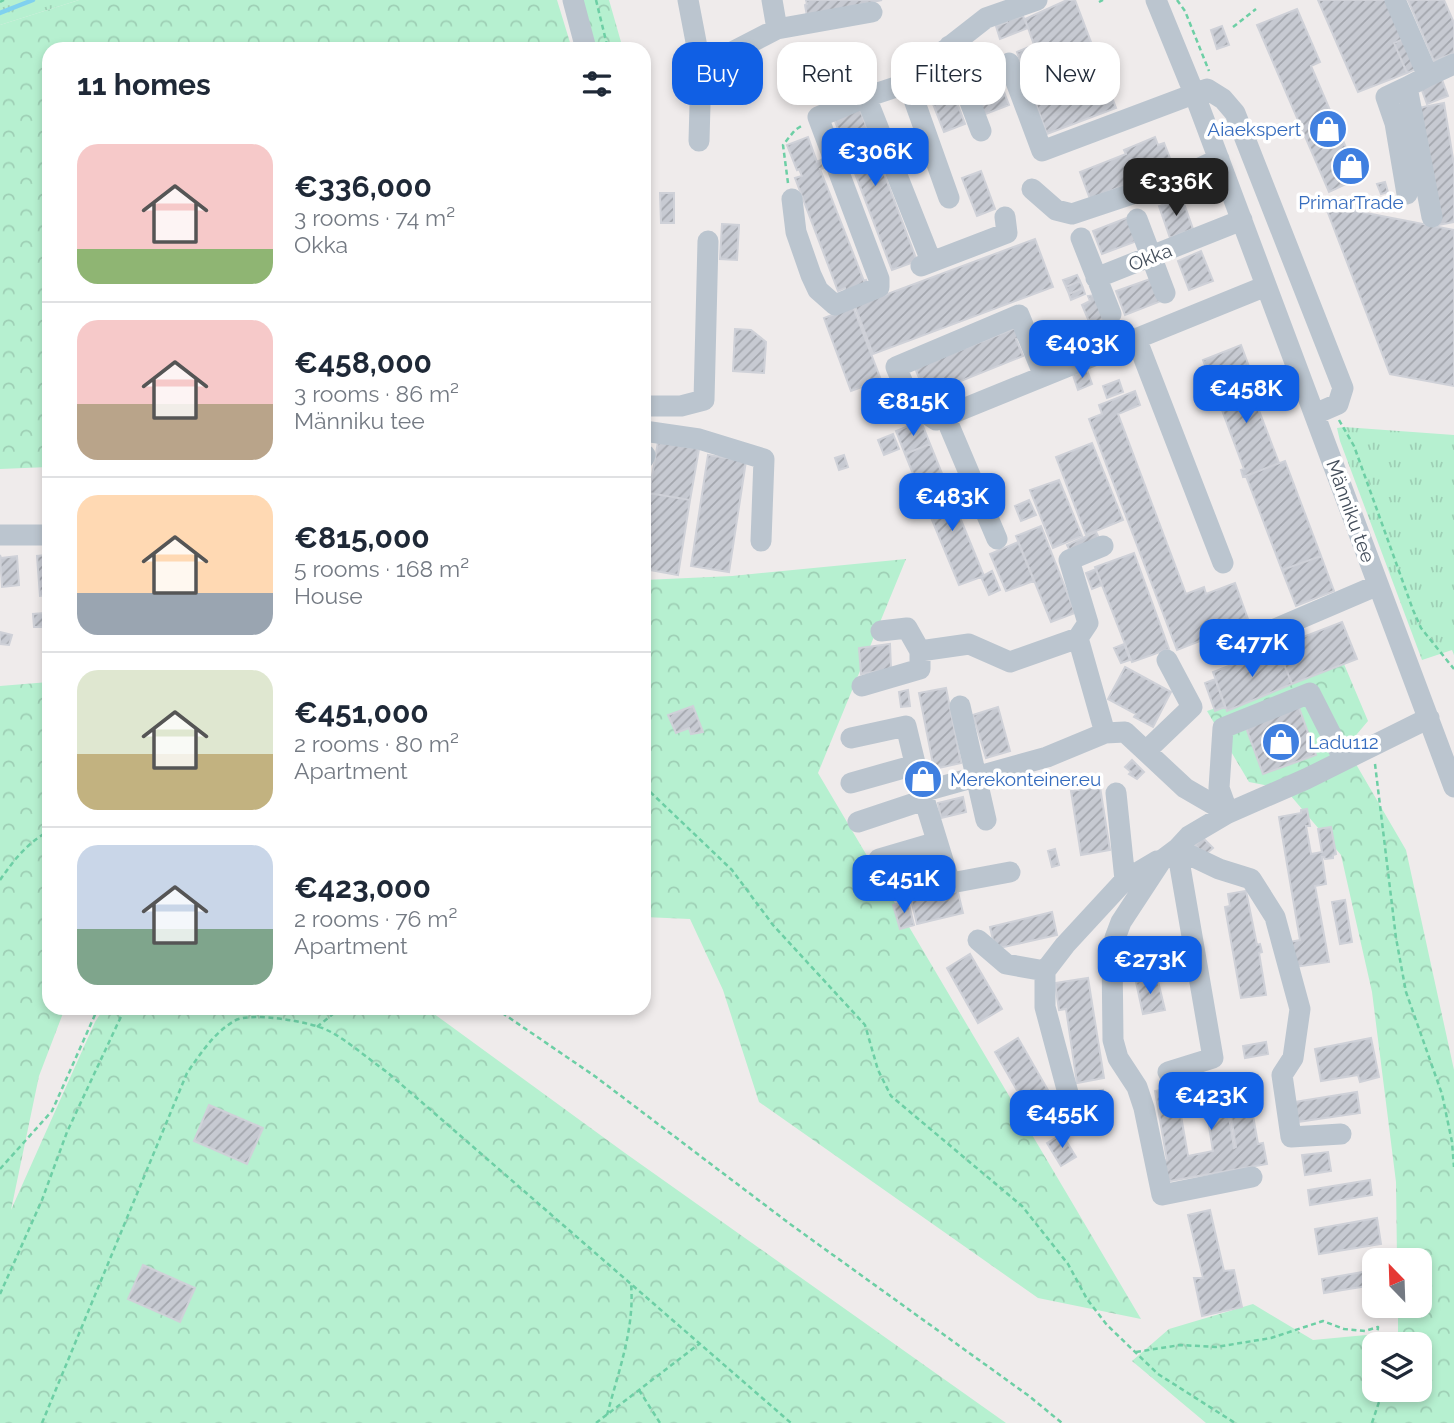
<!DOCTYPE html>
<meta charset="utf-8">
<style>
body{margin:0;font-family:Raleway,sans-serif;background:#f2f2f3;color:#1f2937;height:100vh;display:flex;flex-direction:column;font-size:26px;white-space:nowrap}
*{box-sizing:border-box;margin:0}
p{font-size:23px;color:#747a83}
.icon{flex:none;width:38px;height:38px;fill:none;stroke:currentColor;stroke-width:2;stroke-linecap:round;stroke-linejoin:round}
.map{position:relative;flex:1;overflow:hidden}
.panel{position:absolute;left:42px;top:42px;width:609px;height:973px;display:flex;flex-direction:column;background:#fff;border-radius:21px;box-shadow:0 4px 10px #0003}
.panel>*{flex:none}
.top-card{position:absolute;left:672px;top:42px;width:665px;height:63px;display:flex;gap:14px}
.needle{width:46px;rotate:337deg}
.controls{position:absolute;left:1362px;top:1248px;display:grid;gap:14px}
.controls a{display:grid;place-items:center;width:70px;height:70px;border-radius:14px;background:#fff;box-shadow:0 4px 10px #0003;font-size:35px}
.price{position:absolute;translate:-50% -60px;padding:0 16px;border-radius:14px;background:#105fe4;color:#fff;font-size:23px;line-height:46px;filter:drop-shadow(0 2px 4px #0008)}
.price::after{content:'';position:absolute;left:50%;top:42px;width:21px;height:16px;margin-left:-10px;background:inherit;clip-path:polygon(0 0,100% 0,50% 100%)}
.price.selected{background:#222;color:#fff}
ul{padding:0;list-style:none}
li{display:flex;align-items:center;gap:21px;height:175px;padding:0 35px}
li+li{border-top:2px solid #e0e1e3}
li span{display:grid;place-items:center;flex:none;width:196px;height:140px;border-radius:21px;color:#555}
li>.icon{margin-inline-start:auto}
span .icon{width:84px;height:84px;fill:#fffc;stroke-width:1}
li b{font-size:30px}
h2{display:flex;justify-content:space-between;align-items:center;height:84px;padding:0 35px;font-size:30px}
.chip{padding:0 24px;border-radius:21px;background:#fff;box-shadow:0 4px 10px #0003;font-size:24px;line-height:63px}
.chip.selected{background:#105fe4;color:#fff}
.map>svg:first-child{display:block}
</style>
<div class="map">
<svg width="1454" height="1423" viewBox="0 0 1454 1423">
<defs>
<pattern id="grass-tufts" width="24" height="20" patternUnits="userSpaceOnUse" patternTransform="scale(1.75)"><rect width="24" height="20" fill="#b6f0d0"/><path d="M3 7l-1-3M5 7V3M7 7l1-3M15 17l-1-3M17 17v-4M19 17l1-3" fill="none" stroke="#9ecfb5"/></pattern>
<pattern id="forest-crowns" width="20" height="18" patternUnits="userSpaceOnUse" patternTransform="scale(1.75)"><rect width="20" height="18" fill="#b6f0d0"/><path d="M2 6a3 3 0 1 1 6 0M12 15a3 3 0 1 1 6 0" fill="none" stroke="#9ecfb5"/></pattern>
<pattern id="building-hatch" width="6" height="6" patternUnits="userSpaceOnUse" patternTransform="scale(1.75)"><rect width="6" height="6" fill="#c7cad2"/><path d="M-1 1l2-2M0 6l6-6M5 7l2-2" fill="none" stroke="#a3a6ad"/></pattern>
</defs>
<rect width="100%" height="100%" fill="#efebeb"/>
<path fill="url(#grass-tufts)" d="M0 0H79L0 25Z
M1344 427 1454 435V655L1452 650 1422 660 1340 441 1337 428Z"/>
<path fill="url(#forest-crowns)" fill-rule="evenodd" d="M79 0H557L572 49H49V467L0 469V25Z
M582 0H609L623 49H594Z
M906 559 818 773 1141 1319 1038 1298 759 1102 723 990 690 919 644 917V580L732 576Z
M1344 664 1368 721 1346 747 1406 850 1454 1070V1423H1206L1132 1361 1169 1329 1253 1304 1313 1340 1398 1332V1306H1419V1260H1397L1396 1182 1372 992 1341 855 1285 789 1249 782 1207 711ZM1374 1344H1419V1390H1374Z
M49 682V1008H65L39 1076 11 1210 95 1022 104 1008H426L625 1153 1006 1423H0V686Z"/>
<g fill="none" stroke-linecap="round" stroke-linejoin="round">
<path stroke="#80d1ef" stroke-width="4.5" d="M0 13 33 0"/>
</g>
<path fill="url(#building-hatch)" stroke="#cfd1d8" stroke-width="2" d="M806 0H882L807 16 805 5 807 4Z
M1067 0H1075L1116 108 1047 134 1017 52 1034 45 1025 19Z
M1318 0H1389L1406 38 1394 43 1407 73 1358 92Z
M1408 0H1444L1454 23V53L1434 61Z
M1297 9 1320 62 1311 66 1359 178 1329 192 1257 25Z
M1023 16 1028 28 1000 39 996 26 1007 22V20Z
M1222 26 1229 45 1217 49 1211 30Z
M1406 38 1418 68 1407 73 1394 43Z
M990 56 1009 105 983 115 963 62 969 60 970 64Z
M946 73 965 124 944 132 924 81Z
M1441 77 1448 96 1427 104 1420 85Z
M1444 103 1454 165V222L1438 225 1418 108Z
M859 107 917 261 892 270 833 116Z
M808 137 817 162 821 160 824 168 820 169 864 281 866 280 869 287 848 296 845 288 838 291 795 178 802 176 799 169 797 170 787 145Z
M1155 137 1158 145 1164 143 1173 166 1090 199 1080 172 1126 154 1124 150Z
M981 171 995 209 977 216 962 178Z
M1385 182 1388 192 1381 194 1377 184Z
M660 193H674V223H661Z
M1182 198 1193 229 1170 238 1159 206Z
M1325 205 1454 230V386L1390 374Z
M1129 217 1137 241 1102 254 1093 231Z
M722 224 739 225 737 260 720 259Z
M1035 239 1053 287 873 354 855 306Z
M1201 251 1213 281 1189 290 1178 261Z
M1077 275 1080 281 1066 287 1063 280Z
M1153 278 1161 301 1125 315 1116 291Z
M1080 281 1083 288 1069 294 1066 287Z
M1083 288 1085 294 1071 300 1069 294Z
M1095 295 1107 325 1093 331 1082 305 1090 301 1088 296Z
M853 307 881 380 851 391 824 318Z
M735 329 751 330 766 342 764 373 733 371Z
M1013 329H1018L1021 337 1016 339 1023 356 926 395 915 368Z
M1241 345 1251 372 1213 386 1203 360Z
M1087 370 1092 384 1078 390 1073 375Z
M1245 374 1279 463 1243 477 1241 470 1244 469 1213 386Z
M1119 380 1123 392 1107 398 1103 386Z
M1135 391 1140 405 1118 414 1186 594 1204 587 1206 594 1235 583 1249 622 1177 650 1089 419 1102 414 1099 405Z
M921 421 930 444 905 454 896 431Z
M893 434 899 449 884 455 878 440Z
M658 442 699 449 690 500 649 493Z
M1092 443 1123 520 1086 535 1056 457Z
M930 444 945 481 920 491 905 454Z
M708 455 746 461 729 572 691 566Z
M844 455 848 467 839 470 835 458Z
M1285 461 1321 556 1282 570 1246 476Z
M1059 480 1082 536 1053 548 1030 490Z
M945 481 984 576 959 585 920 491Z
M649 493 690 500 678 575 644 569V523Z
M1029 500 1036 515 1021 521 1015 506Z
M1041 526 1075 613 1051 622 1016 536Z
M1096 532 1100 540 1070 551 1067 545Z
M1018 542 1034 581 1006 591 990 554Z
M1134 553 1169 649 1132 662 1095 567Z
M0 555 1 558 17 556 19 585 2 587Z
M46 555H49V595L40 596 37 556Z
M1321 556 1334 591 1296 606 1282 570Z
M1096 569 1102 585 1092 589 1086 573Z
M992 571 1000 590 989 595 981 577Z
M44 613 45 627H34L33 614Z
M1342 622 1357 659 1292 684 1277 647Z
M0 632 12 635 9 645 0 644Z
M890 644 891 669 861 674 859 648Z
M1124 644 1130 660 1121 663 1114 648Z
M1277 647 1292 684 1227 711 1213 672Z
M1125 667 1171 692 1153 727 1134 717 1136 714 1108 699Z
M1215 679 1225 707 1215 711 1205 683Z
M946 688 961 763 934 769 919 693Z
M908 690 910 706 901 707 899 692Z
M1297 702 1316 755 1263 774 1244 722Z
M693 706 703 732 691 734 689 728 676 733 668 715Z
M998 707 1010 751 986 758 973 715Z
M1132 760 1144 772 1137 779 1129 774 1131 772 1125 767Z
M1100 787 1110 850 1081 855 1071 791Z
M963 797 966 812 941 818 938 803Z
M1307 809 1310 826H1306L1311 854 1322 852 1318 829 1331 827 1336 854 1333 855V858L1325 859 1324 857H1322L1326 884 1315 886 1329 962 1294 967 1290 942 1300 940 1279 817 1301 813V810Z
M1203 838 1213 848 1205 855 1195 845Z
M1055 849 1059 865 1052 867 1048 851Z
M957 888 963 913 917 924 911 899Z
M1246 891 1257 945 1260 944 1262 952 1259 953 1266 995 1241 998 1225 907 1230 906 1228 894Z
M1345 900 1352 942 1340 944 1332 902Z
M908 901 914 925 900 929 893 905Z
M1052 912 1057 935 995 949 990 927Z
M970 954 1002 1009 978 1023 947 968Z
M1157 977 1165 1010 1143 1014 1136 982Z
M1088 978 1104 1078 1077 1083 1066 1009 1059 1010 1055 983Z
M1018 1038 1049 1092 1026 1106 995 1052Z
M1371 1038 1379 1077 1360 1082 1358 1075 1321 1081 1315 1049Z
M1266 1042 1268 1054 1245 1058 1243 1046Z
M1246 1076 1258 1144 1263 1143 1267 1164 1164 1182 1160 1161 1167 1160 1155 1091 1176 1087 1188 1156 1213 1151 1202 1083 1223 1080 1234 1148 1236 1147 1225 1079Z
M1103 1090 1106 1102 1092 1105 1089 1093Z
M1357 1092 1360 1113 1297 1122 1294 1102Z
M209 1105 263 1128 247 1164 194 1141Z
M1062 1134 1076 1157 1061 1166 1047 1143Z
M1328 1152 1331 1171 1305 1175 1302 1155Z
M1370 1180 1372 1195 1310 1205 1308 1190Z
M1210 1210 1224 1271 1234 1270 1242 1307 1202 1316 1194 1278H1203L1188 1215Z
M1377 1218 1381 1244 1319 1254 1315 1229Z
M143 1265 195 1288 180 1322 128 1299Z
M1374 1270V1285L1324 1293 1322 1279Z"/>
<g fill="none" stroke-linecap="round" stroke-linejoin="round">
<path stroke="#6dcfa5" stroke-width="2.5" stroke-dasharray="5 3.5" stroke-linecap="butt" d="M596 0 608 49
M1177 0 1185 11 1209 71
M0 2 4 0
M1099 2 1103 0
M1233 27 1256 9
M788 183 783 145 795 130 803 125
M1339 420 1354 446 1413 610 1421 628 1454 669
M1375 764 1396 938 1406 992 1442 1094 1452 1142 1454 1167
M644 786 732 870 773 925 865 1025 878 1070 891 1096 1022 1206 1068 1264 1087 1299 1107 1325 1158 1374 1235 1423
M0 880C14 860 27 843 49 831
M495 1008 596 1077 790 1224 1029 1396 1062 1423
M317 1027 334 1013 361 1008
M0 1169 52 1111 98 1008
M0 1294 42 1200 67 1132 125 1008
M1136 1352 1180 1345 1216 1347 1271 1338 1323 1321 1344 1329 1365 1331 1378 1327 1376 1344
M639 1390 660 1423
M607 1415C618 1373 635 1328 631 1284
M42 1423 187 1073C201 1053 213 1034 234 1021 250 1011 313 1022 329 1031 350 1042 368 1059 387 1072L791 1423
M596 1423 699 1344
M1372 1423 1381 1396 1380 1390"/>
<path stroke="#bbc5cf" stroke-width="21" d="M573 0 586 49
M688 0 701 68 699 141
M1156 0 1194 93 1454 787
M1395 0 1428 76 1407 87 1432 217
M777 29 872 12
M949 46 981 131
M1009 63 1042 151 1207 89 1223 99 1235 113 1343 388 1338 404 1315 414
M701 68 777 29 772 0
M1428 76 1454 64
M907 80 949 198
M1407 87 1386 97 1395 123 1407 194
M1032 189 1056 210 1072 214 1174 180 1219 159
M792 199 796 232 811 275 818 290 835 305 879 287V279L818 117 866 97
M1137 219 1165 293
M1081 238 1111 314
M931 261 866 97 899 86 986 18 1037 0
M921 266 1007 233 1005 217
M1096 278 1242 220
M1136 338 1223 563
M1044 376 1019 315 896 367 912 404 936 420 1266 286
M644 406H681L704 400 708 241
M945 416 997 539
M644 431 699 439 764 459 761 541
M644 458 645 455
M0 535H49
M1078 638 1088 623 1069 560 1103 546
M920 651 969 644 1010 662 1078 638 1105 733
M1224 651 1378 585
M862 686 920 669V651L907 628 881 631
M960 706 986 820
M851 738 906 726 922 792 950 883
M1146 751 1192 707 1167 660
M851 783 915 765
M922 792 1047 757 1105 733 1125 732 1185 788 1228 813
M1116 793 1125 880
M1228 813 1219 788 1223 728 1310 693 1344 760
M858 822 924 800
M1177 849 1219 869 1251 879 1275 917 1300 1009 1293 1058 1282 1075 1291 1137 1341 1134
M879 859 937 842
M903 892 1010 872
M978 940 1006 964 1045 971
M1168 1072 1213 1058 1177 849
M1072 1108 1045 1007V971L1065 945 1125 880 1157 861
M1252 1177 1162 1195 1144 1108 1137 1087 1118 1058 1113 1040 1112 952 1115 938 1121 922 1161 861 1177 849 1189 836 1228 813 1306 779 1429 718"/>
</g>
<defs>
<symbol id="shop-disc" viewBox="-11 -11 22 22"><circle r="9.5" fill="#3f7fe0" stroke="#fff"/><path d="M-5-2.5h2.3a2.7 3.5 0 0 1 5.4 0H5L5.5 6h-11ZM-1.5-2.5h3a1.5 2.3 0 0 0-3 0Z" fill="#fff"/></symbol>
</defs>
<g fill-rule="evenodd">
<use href="#shop-disc" x="1306" y="107" width="44" height="44"/>
<use href="#shop-disc" x="1329" y="144" width="44" height="44"/>
<use href="#shop-disc" x="1259" y="720" width="44" height="44"/>
<use href="#shop-disc" x="901" y="757" width="44" height="44"/>
</g>
<g text-anchor="middle" dominant-baseline="central" stroke-width="7" stroke-linejoin="round" paint-order="stroke">
<g font-size="19" fill="#366cbe" stroke="#fff" text-anchor="start">
<text x="1301" y="129" text-anchor="end">Aiaekspert</text>
<text x="1351" y="202" text-anchor="middle">PrimarTrade</text>
<text x="1308" y="742">Ladu112</text>
<text x="950" y="779">Merekonteiner.eu</text>
</g>
<g font-size="19" fill="#434d5a" stroke="#fff">
<text transform="translate(1150 257) rotate(-21)">Okka</text>
<text transform="translate(1351 511) rotate(70)">Männiku tee</text>
</g>
</g>
</svg>
<div class="controls">
<a><svg class="needle" viewBox="-14 -14 28 28"><path d="M0-13l5 13h-10z" fill="#e53935"/><path d="M0 13l5-13h-10z" fill="#747a83"/></svg></a>
<a><svg class="icon" aria-label="layers" viewBox="0 0 24 24"><path d="M12 4l9 5-9 5-9-5zM3 14l9 5 9-5"/></svg></a>
</div>
<b class="price" style="left:875px;top:188px">€306K</b>
<b class="price selected" style="left:1176px;top:218px">€336K</b>
<b class="price" style="left:1082px;top:380px">€403K</b>
<b class="price" style="left:1246px;top:425px">€458K</b>
<b class="price" style="left:913px;top:438px">€815K</b>
<b class="price" style="left:952px;top:533px">€483K</b>
<b class="price" style="left:1252px;top:679px">€477K</b>
<b class="price" style="left:904px;top:915px">€451K</b>
<b class="price" style="left:1150px;top:996px">€273K</b>
<b class="price" style="left:1211px;top:1132px">€423K</b>
<b class="price" style="left:1062px;top:1150px">€455K</b>
<div class="top-card">
<a class="chip selected">Buy</a>
<a class="chip">Rent</a>
<a class="chip">Filters</a>
<a class="chip">New</a>
</div>
<section class="panel">
<h2>11 homes<svg class="icon" aria-label="filters" viewBox="0 0 24 24"><path d="M4 7h16M4 17h16"/><circle cx="9" cy="7" r="2"/><circle cx="15" cy="17" r="2"/></svg></h2>
<ul>
<li><span style="background:linear-gradient(#f6c9c9 75%,#8fb573 0)"><svg class="icon" aria-label="home" viewBox="0 0 24 24"><path d="M3 11l9-7 9 7M6 9v11h12V9"/></svg></span><div><b>€336,000</b><p>3 rooms · 74 m²</p><p>Okka</p></div></li>
<li><span style="background:linear-gradient(#f6c9c9 60%,#b9a48a 0)"><svg class="icon" aria-label="home" viewBox="0 0 24 24"><path d="M3 11l9-7 9 7M6 9v11h12V9"/></svg></span><div><b>€458,000</b><p>3 rooms · 86 m²</p><p>Männiku tee</p></div></li>
<li><span style="background:linear-gradient(#ffd9b3 70%,#9aa5b1 0)"><svg class="icon" aria-label="home" viewBox="0 0 24 24"><path d="M3 11l9-7 9 7M6 9v11h12V9"/></svg></span><div><b>€815,000</b><p>5 rooms · 168 m²</p><p>House</p></div></li>
<li><span style="background:linear-gradient(#dfe7d0 60%,#c2b280 0)"><svg class="icon" aria-label="home" viewBox="0 0 24 24"><path d="M3 11l9-7 9 7M6 9v11h12V9"/></svg></span><div><b>€451,000</b><p>2 rooms · 80 m²</p><p>Apartment</p></div></li>
<li><span style="background:linear-gradient(#c9d6e8 60%,#7fa58c 0)"><svg class="icon" aria-label="home" viewBox="0 0 24 24"><path d="M3 11l9-7 9 7M6 9v11h12V9"/></svg></span><div><b>€423,000</b><p>2 rooms · 76 m²</p><p>Apartment</p></div></li>
</ul>
</section>
</div>
